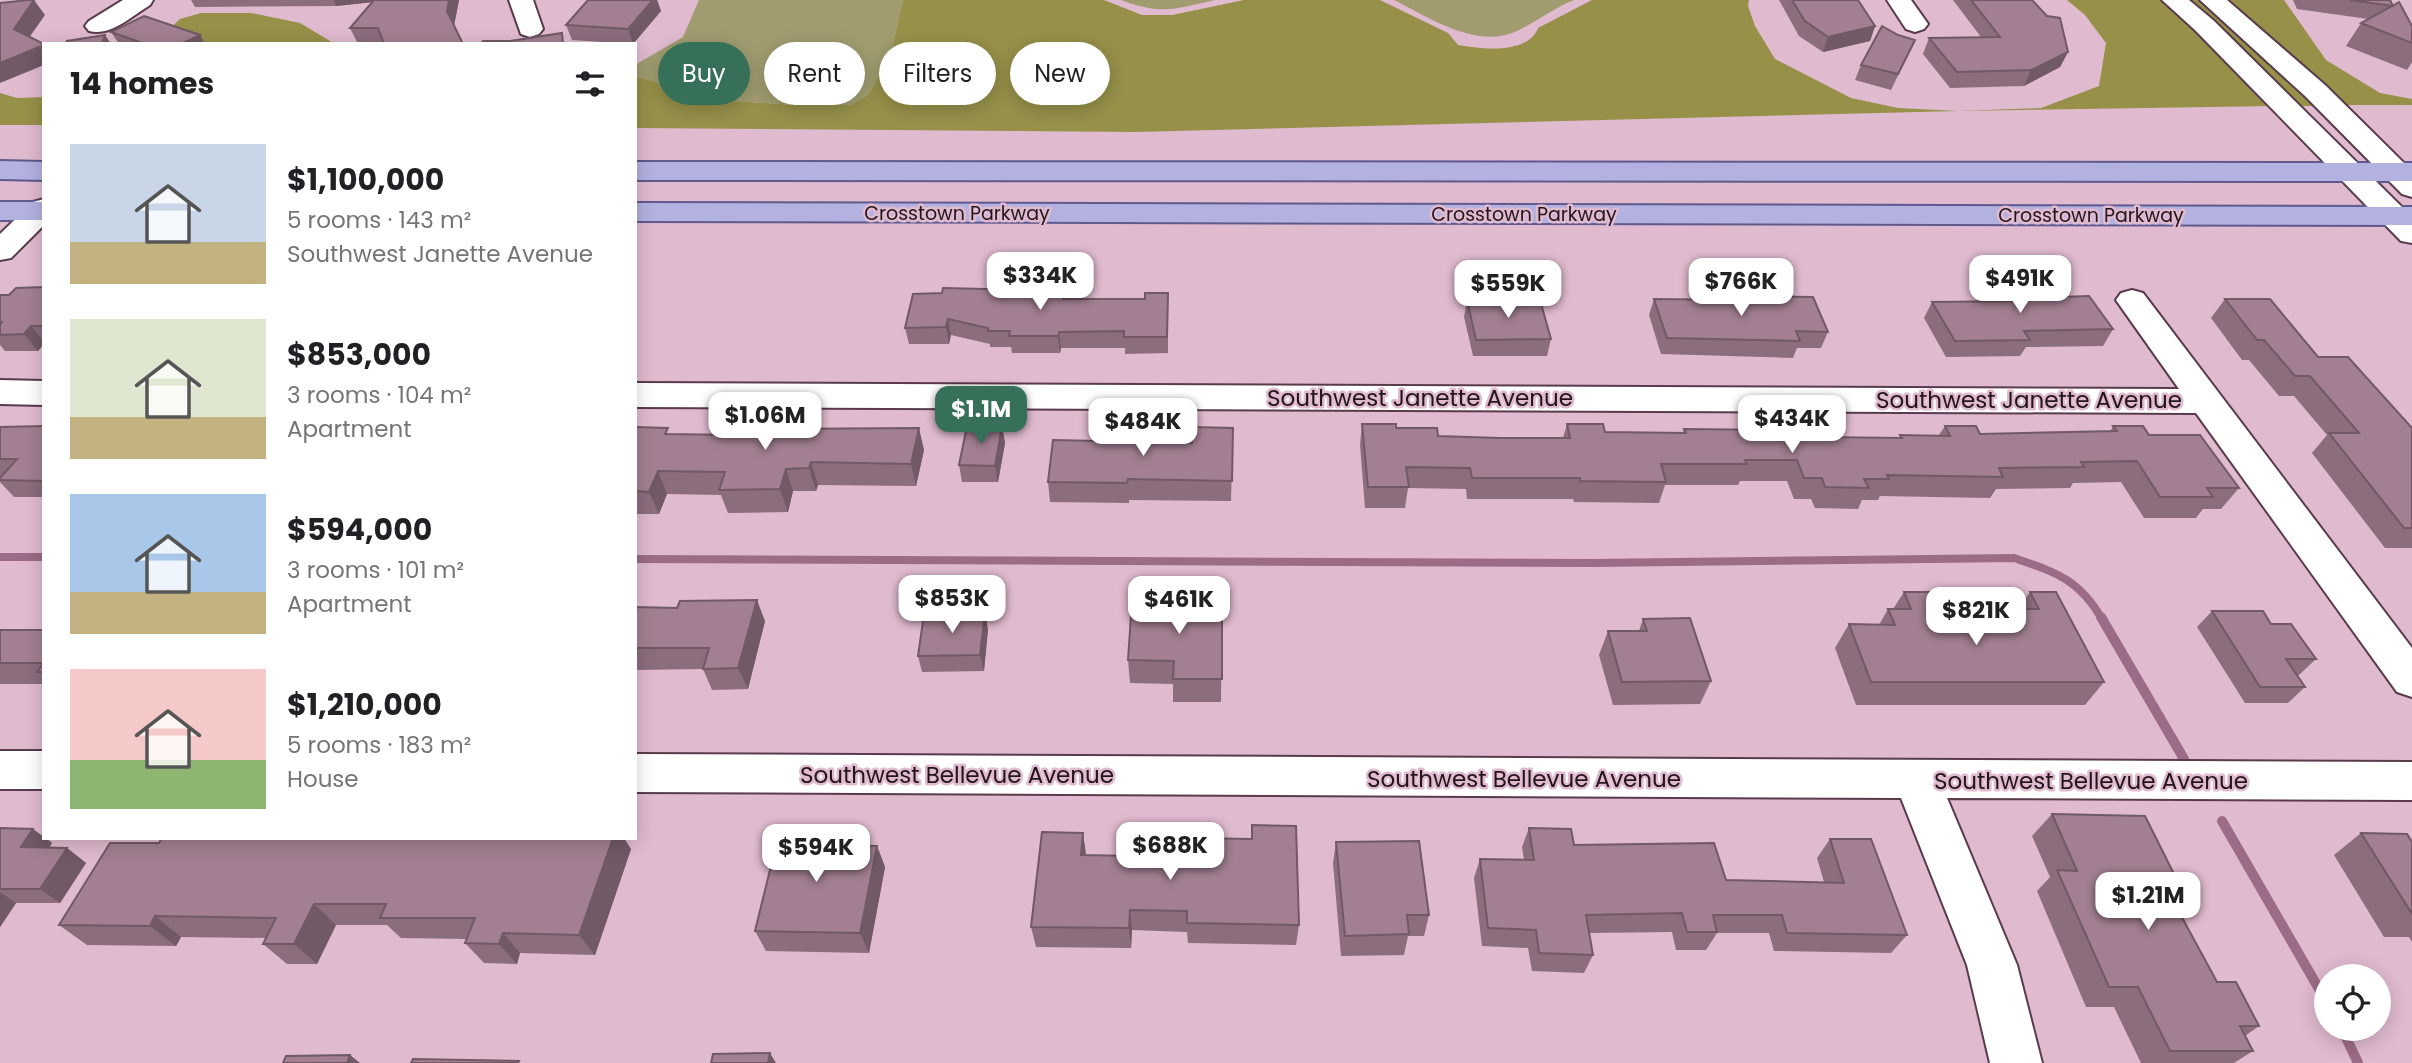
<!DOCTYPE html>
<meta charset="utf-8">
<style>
body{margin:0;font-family:Poppins,sans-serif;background:#f6f6f6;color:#202124;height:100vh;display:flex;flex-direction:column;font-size:26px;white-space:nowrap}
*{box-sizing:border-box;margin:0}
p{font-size:23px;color:#757577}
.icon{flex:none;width:38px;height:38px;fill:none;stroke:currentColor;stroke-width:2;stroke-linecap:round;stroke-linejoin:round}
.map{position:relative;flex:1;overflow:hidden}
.panel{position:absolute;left:42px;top:42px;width:595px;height:798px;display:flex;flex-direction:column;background:#fff;border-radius:0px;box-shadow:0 4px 18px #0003}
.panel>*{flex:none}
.top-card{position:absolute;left:658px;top:42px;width:665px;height:63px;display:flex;gap:14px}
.controls{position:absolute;left:2314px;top:964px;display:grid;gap:14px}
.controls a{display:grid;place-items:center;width:77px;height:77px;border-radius:50%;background:#fff;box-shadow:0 4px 18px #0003;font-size:35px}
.price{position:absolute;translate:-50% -60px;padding:0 16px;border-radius:14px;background:#fff;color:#222;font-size:23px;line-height:46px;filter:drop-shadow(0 2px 4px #0008)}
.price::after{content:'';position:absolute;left:50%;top:42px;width:21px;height:16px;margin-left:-10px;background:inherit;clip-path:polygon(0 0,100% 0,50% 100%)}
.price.active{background:#377058;color:#fff}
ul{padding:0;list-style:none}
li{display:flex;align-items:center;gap:21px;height:175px;padding:0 28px}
li span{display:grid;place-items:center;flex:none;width:196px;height:140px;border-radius:0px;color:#555}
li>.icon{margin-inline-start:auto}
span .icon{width:84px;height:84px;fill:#fffc;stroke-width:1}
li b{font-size:30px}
h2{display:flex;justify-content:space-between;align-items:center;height:84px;padding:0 28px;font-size:30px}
.chip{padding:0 24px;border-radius:32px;background:#fff;box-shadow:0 4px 18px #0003;font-size:24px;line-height:63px}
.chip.active{background:#377058;color:#fff}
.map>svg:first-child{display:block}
</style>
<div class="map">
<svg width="2412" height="1063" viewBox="0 0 2412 1063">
<rect width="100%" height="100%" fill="#e0bacf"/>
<path fill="#a09c6f" d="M699 0H903L891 53 868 95 851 105H795L719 100 635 76V65L683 37Z
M1121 0H1215C1176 9 1160 15 1121 0Z
M1394 0H1574C1554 8 1536 22 1517 31 1477 50 1428 17 1394 0Z"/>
<path fill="#969049" d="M903 0H1104L1142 15H1172L1244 0H1380L1448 33 1458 45C1481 49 1528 55 1538 28L1592 0H1749L1748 6 1755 26 1775 59 1851 98 1898 108 1958 111 2041 108 2099 86 2106 43 2085 15 2067 0H2164L2194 25 2274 106 1958 111 1135 132 635 128V76L719 100 795 105H851L868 95 891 53Z
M2183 0H2202L2320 106H2296Z
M2222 0H2284L2326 60 2380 93 2412 99V105H2342Z
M201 13H251L300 23 335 44H182L164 34 180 19Z
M0 93 17 98 44 97V125H0Z"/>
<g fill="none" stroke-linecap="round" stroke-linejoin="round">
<path stroke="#9c6b87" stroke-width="8" d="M0 557H44
M635 559 1592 563 2014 558C2055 572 2079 579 2102 619"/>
<path stroke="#9c6b87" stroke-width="10" d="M2101 617 2184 759
M2222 821 2326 1001
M2342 1029 2358 1063"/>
<defs>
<path id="minor" d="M123 0H153L150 5C132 16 110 37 89 31L85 26 89 21Z
M509 0H533L543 29 539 34 530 37 521 34Z
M1887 0H1911L1928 24 1924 29 1915 32 1906 29Z
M2162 0H2189L2213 20 2412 217V243L2401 241 2195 30Z
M2200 0H2227L2325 85 2412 171V197L2402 194 2305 96Z
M44 199V225L11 258 0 260V234L33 202Z
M2132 290 2143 293 2412 648V697L2397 692 2196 413 635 407V383L2179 389 2116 300 2121 293Z
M0 380 44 381V405L0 404Z
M0 751H44V789H0Z
M635 754 2412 762V800L1947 798 2017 965 2042 1063H1990L1967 965 1901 798 635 792Z"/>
<path id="major" d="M0 161 44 162V180L0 179Z
M635 162 2412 163V181L635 180Z
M0 202H44V220H0Z
M635 203 2412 207V225L635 221Z"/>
</defs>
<use href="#minor" stroke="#593b4c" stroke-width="4"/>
<use href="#major" stroke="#5f598e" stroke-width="4"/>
<use href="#minor" fill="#fff" fill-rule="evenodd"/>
<use href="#major" fill="#b3b1e0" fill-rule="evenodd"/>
</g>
<path fill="#8b6d7e" d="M191 0H459L454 25 463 44H358L350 28 372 2 336 6 195 7Z
M587 0H657L661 11 633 44 572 40 566 25 587 2Z
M1779 0H1858L1875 26 1870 41 1823 52 1799 36Z
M1953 0H2032L2068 52 2060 67 2024 86 1950 88 1923 54 1929 38 1981 37Z
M2293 0H2390L2393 6 2412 26V62L2407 70 2346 46 2361 23 2368 19 2297 9Z
M111 32 205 44H119Z
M1898 35 1908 55 1891 90 1855 80 1861 65Z
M2013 284 2059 297 2113 329 2103 346 2026 347 2020 356 1946 357 1924 318 1932 302 2004 301Z
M44 287V344L38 351H5L0 345V295H9Z
M1168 293V353L1125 354V348H1061L1060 353H1012L1011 347H990V344L951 335 949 344H909L905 328 913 294 1065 299H1145Z
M1750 296 1828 332 1821 348H1797L1793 358 1661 354 1649 315 1654 299 1748 300Z
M2225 299 2318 357 2412 428V548H2385L2312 453 2327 435 2294 396H2279L2249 360H2242L2211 318Z
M1467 300 1551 339 1547 356H1473L1464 317Z
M775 419 778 429 924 450 916 486 818 485 816 491H793L788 512 728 513 721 495 667 494 659 514H635V427L670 434 736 435Z
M1362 424 1396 428 1438 436 1500 438H1563L1567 424 1605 432 1683 433 1684 429 1782 430 1783 426 1820 437 1899 438 1900 435H1939L1945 426 1980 434 2110 432 2113 426 2149 435 2239 488 2221 509H2203L2196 518H2144L2121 482 2073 483 2070 488 1996 489 1990 498 1880 496 1878 500H1862L1858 509 1815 508 1811 499H1794L1787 481H1740L1738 485H1665L1659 503 1574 502 1573 499H1467L1466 489 1408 488 1405 508H1365L1360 445Z
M44 426V497H14L0 482V478L2 476H0V427Z
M1002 427 1005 443 998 482H962L959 465Z
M1233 428 1231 501 1129 500V503L1050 502 1048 482 1133 442 1192 443Z
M1904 592 1945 624H2003L2014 609H2018L2030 592 2104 682 2085 705H1856L1835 648 1849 624 1879 625 1888 609H1893Z
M1222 601 1221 702H1173V684L1130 683 1128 660Z
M635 607 765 621 748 689 712 690 703 669 637 670 635 675Z
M2212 611 2271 624 2316 659 2299 675H2297L2305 687 2288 703H2245L2197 627Z
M1643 619 1711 681 1700 704 1613 705 1599 655 1608 631H1639Z
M988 629 984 671 922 672 918 656Z
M0 630H44V684H0Z
M2052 814 2192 910 2182 918 2217 982 2259 1026 2245 1036 2253 1051 2234 1063H2141L2114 1007H2086L2037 891 2050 877 2032 836Z
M829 826 837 845 877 846 885 867 869 953 766 951 755 931Z
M0 828 44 837 52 843 49 848H67L86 863 60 903H16L0 927Z
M1529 828 1574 845 1726 880 1824 882 1817 858 1830 839 1907 935 1891 953 1774 951 1769 933H1717L1706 950H1676L1672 932 1589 933 1593 955 1584 973 1532 971 1528 948 1482 946 1474 878 1480 859 1524 860 1522 847Z
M2361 833 2412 842V942L2409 937H2384L2334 855Z
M371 839 631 849 595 955 520 953 517 964 484 963 465 943 467 939 401 938 387 925H336L317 964H287L263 944 266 938 181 937 176 946 87 945 59 925 159 843Z
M1336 842 1429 915 1424 936H1408L1404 955 1341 956 1333 863Z
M1086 856 1299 925 1296 945 1188 943 1187 932 1132 930 1131 948 1036 947 1031 927Z"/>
<path fill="#715966" d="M34 0 45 15 24 45 14 29Z
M334 0H393L336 6Z
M449 0H459L454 26 447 11Z
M653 0H657L661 11 633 44 628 29Z
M1875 26 1870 41 1823 52 1828 37Z
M105 35 111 44H102Z
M200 35 205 44H181Z
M44 45V65L0 83V63Z
M2068 52 2060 67 2024 86 2031 70Z
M948 319 951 335 949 344 946 327Z
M31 326 44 342V344L38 351 24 334Z
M1059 332 1061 348 1060 353 1058 336Z
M775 419 783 442 772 429Z
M1002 427 1005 443 998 482 995 466Z
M919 428 924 450 916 486 911 464Z
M811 462 818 485 816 491 809 468Z
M786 469 793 491 788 512 780 489Z
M658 471 667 494 659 514 649 492Z
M757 600 765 621 748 689 738 668Z
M985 613 988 629 984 671 980 655Z
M829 826 838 848 825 845Z
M33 829 44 837V838H46L52 843 40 862 21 847Z
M1083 833 1086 854 1084 877 1081 855Z
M346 838H370L374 843 346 839Z
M613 838H624L631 849 595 955 579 935Z
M877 846 885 867 869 953 860 933Z
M67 848 86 863 60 903 40 889Z
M0 892 16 903 0 927Z
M314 904 336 925 317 964 294 944Z
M1130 910 1132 930 1131 948 1129 928Z
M155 916 181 937 176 946 150 926Z
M503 933 520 953 517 964 499 944Z
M770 1053 776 1063H768Z
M350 1055 360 1063H347Z"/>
<path fill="#a27f92" stroke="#715966" stroke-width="2" d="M28 0H34L14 29 44 44V45L0 63V3Z
M374 0H449L447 11 463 44H384L378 28H350Z
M588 0H653L628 29 566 25Z
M1792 0H1858L1875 26 1828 37 1805 21Z
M1971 0H2032L2047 16 2060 18 2068 52 2031 70 1957 72 1929 38 2000 37Z
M2350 0H2390L2393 6Z
M2399 2 2412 26V43L2361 23Z
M144 16 200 35 181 44H145L111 32Z
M1882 26 1898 35 1915 40 1898 74 1861 65Z
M562 33 563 44H481L483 41H510Z
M105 35 102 44H66L67 41Z
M2013 284H2050L2059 297 2089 296 2113 329 2024 331 2030 340 1955 341 1932 302 2024 301Z
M44 287V326H31L24 334 0 335V325L2 322H0V295H9L16 288Z
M943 288 1064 291 1063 299H1145V293H1168L1167 337H1124V331L1059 332 1058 336H1009L1010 331H988V328L948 319 946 327 905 328 913 294 942 293Z
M1750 296 1813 297 1828 332 1796 331 1800 341 1667 338 1654 299 1751 300Z
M2225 299H2270L2318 357H2348L2412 428V528H2404L2329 433H2359L2310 376H2295L2264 340H2257Z
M1467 300H1540L1551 339 1476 340Z
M775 419 772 429 919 428 911 464 811 462 809 468 786 469 780 489 719 490 725 472 658 471 649 492 635 491V427L668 428 665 434 736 435 741 420Z
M1099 423 1132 424 1130 442 1192 443 1193 427 1233 428 1232 481 1128 479 1127 483 1048 482 1053 440 1098 441Z
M1362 424H1396V428H1437L1438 436 1500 438H1570L1567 424H1603L1605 432 1686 433 1684 429 1785 430 1783 426H1816L1820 437 1902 438 1900 435 1950 436 1945 426H1976L1980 434 2117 431 2113 426H2143L2149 435H2200L2239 488H2207L2213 497H2160L2137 461 2081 462 2084 467 1999 468 2003 477 1887 475 1889 479H1864L1869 488 1825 487 1822 478H1804L1797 460H1745L1747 464H1661L1666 482 1580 481V478H1472L1470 468 1406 467 1409 487H1368Z
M44 426V481L0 480V478L17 459H0V427Z
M967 426 1002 427 995 466 959 465Z
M1904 592H1930L1945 624H2023L2014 609H2039L2030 592H2056L2104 682H1871L1849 624 1895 625 1888 609H1911Z
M757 600 738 668 703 669 709 648H635V607L677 608 680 601Z
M1132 600 1222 601V679H1173L1174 661 1128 660Z
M2212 611H2263L2271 624H2291L2316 659H2286L2305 687H2260Z
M985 613 980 655 918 656 924 614Z
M1690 618 1711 681 1622 682 1608 631H1647L1643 619Z
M0 630H44V663H0Z
M44 663V672H37Z
M2052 814 2145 816 2192 910H2178L2217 982H2236L2259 1026H2240L2253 1051H2170L2138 987H2109L2057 870 2077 871Z
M781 825 829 826 825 845 877 846 860 933 755 931Z
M1252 825 1296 826 1299 925 1187 923V911L1130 910 1129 928 1031 927 1042 832 1083 833 1081 855 1189 857 1190 838 1252 839Z
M0 828 33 829 21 847 67 848 40 889H0Z
M1529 828 1571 829 1574 845 1714 843 1726 880 1844 883 1830 839H1871L1907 935 1787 933 1782 915H1713L1717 932H1687L1682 913 1586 915 1593 955 1539 953 1536 930 1488 928 1480 859 1534 860Z
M2361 833 2407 834 2412 842V914Z
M162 838H346V839L613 838 579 935 503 933 499 944 465 943 475 918H380L386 904H314L294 944H263L276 918 155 916 150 926 59 925 110 843H159Z
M1419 841 1429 915H1407L1409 934 1345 936 1336 842Z
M770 1053 768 1063H711L713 1054Z
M350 1055 347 1063H283L286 1056Z
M413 1059 519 1061 518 1063H411Z"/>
<g text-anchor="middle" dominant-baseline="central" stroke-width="5" stroke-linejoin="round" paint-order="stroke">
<g font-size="19" fill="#22151c" stroke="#e0bacf">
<text x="957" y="213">Crosstown Parkway</text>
<text x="1524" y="214">Crosstown Parkway</text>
<text x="2091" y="215">Crosstown Parkway</text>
</g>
<g font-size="23" fill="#22151c" stroke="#e0bacf">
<text x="1420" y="398">Southwest Janette Avenue</text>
<text x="2029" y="400">Southwest Janette Avenue</text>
<text x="957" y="775">Southwest Bellevue Avenue</text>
<text x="1524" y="779">Southwest Bellevue Avenue</text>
<text x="2091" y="781">Southwest Bellevue Avenue</text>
</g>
</g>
</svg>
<div class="controls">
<a><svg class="icon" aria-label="locate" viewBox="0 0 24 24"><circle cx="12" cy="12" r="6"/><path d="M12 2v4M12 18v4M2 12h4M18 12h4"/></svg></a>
</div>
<b class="price" style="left:1040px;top:312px">$334K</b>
<b class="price" style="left:2020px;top:315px">$491K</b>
<b class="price" style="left:1741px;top:318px">$766K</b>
<b class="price" style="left:1508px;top:320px">$559K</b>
<b class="price active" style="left:981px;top:446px">$1.1M</b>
<b class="price" style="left:765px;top:452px">$1.06M</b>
<b class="price" style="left:1792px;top:455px">$434K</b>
<b class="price" style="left:1143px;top:458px">$484K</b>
<b class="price" style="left:952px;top:635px">$853K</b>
<b class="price" style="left:1179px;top:636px">$461K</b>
<b class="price" style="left:1976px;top:647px">$821K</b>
<b class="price" style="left:1170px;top:882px">$688K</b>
<b class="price" style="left:816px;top:884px">$594K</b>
<b class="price" style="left:2148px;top:932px">$1.21M</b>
<div class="top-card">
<a class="chip active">Buy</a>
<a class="chip">Rent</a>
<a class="chip">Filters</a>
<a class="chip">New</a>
</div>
<section class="panel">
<h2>14 homes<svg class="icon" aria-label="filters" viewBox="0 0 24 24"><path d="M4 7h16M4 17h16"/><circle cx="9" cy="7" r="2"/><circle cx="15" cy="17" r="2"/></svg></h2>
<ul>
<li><span style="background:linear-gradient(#c9d6e8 70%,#c2b280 0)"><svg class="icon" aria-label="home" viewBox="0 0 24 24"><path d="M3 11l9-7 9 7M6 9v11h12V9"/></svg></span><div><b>$1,100,000</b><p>5 rooms · 143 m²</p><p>Southwest Janette Avenue</p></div></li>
<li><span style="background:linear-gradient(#dfe7d0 70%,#c2b280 0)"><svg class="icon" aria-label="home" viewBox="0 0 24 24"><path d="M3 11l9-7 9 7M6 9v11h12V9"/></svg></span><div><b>$853,000</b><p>3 rooms · 104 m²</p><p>Apartment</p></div></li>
<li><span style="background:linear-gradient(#a9c7e8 70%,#c2b280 0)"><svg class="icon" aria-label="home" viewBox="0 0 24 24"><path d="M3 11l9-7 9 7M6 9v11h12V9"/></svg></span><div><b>$594,000</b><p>3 rooms · 101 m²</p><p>Apartment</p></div></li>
<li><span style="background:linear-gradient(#f6c9c9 65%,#8fb573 0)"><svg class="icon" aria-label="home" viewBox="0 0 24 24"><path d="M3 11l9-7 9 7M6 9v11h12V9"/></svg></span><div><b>$1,210,000</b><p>5 rooms · 183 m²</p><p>House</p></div></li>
</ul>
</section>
</div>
